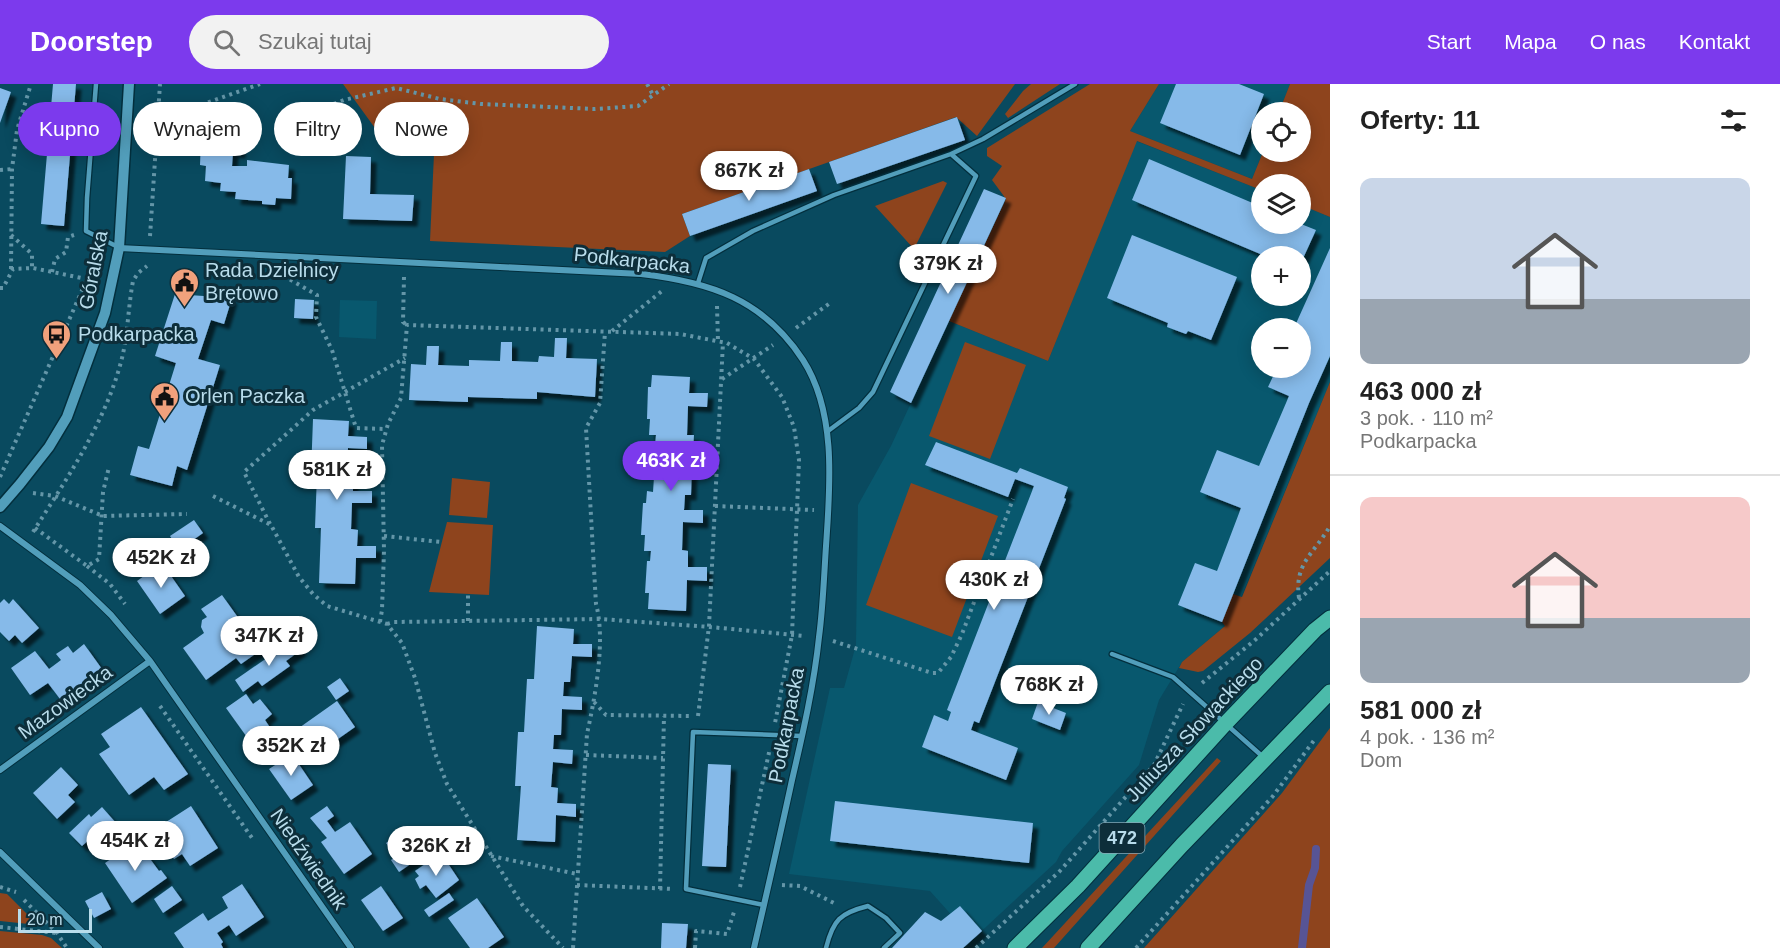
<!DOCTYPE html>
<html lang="pl">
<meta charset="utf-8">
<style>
body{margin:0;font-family:Helvetica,sans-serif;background:#f2f2f2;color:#222;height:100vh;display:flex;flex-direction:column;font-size:22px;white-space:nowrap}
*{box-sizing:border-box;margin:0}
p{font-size:20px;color:#767676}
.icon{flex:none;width:33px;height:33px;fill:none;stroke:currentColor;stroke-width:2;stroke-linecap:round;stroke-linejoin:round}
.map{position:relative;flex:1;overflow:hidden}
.side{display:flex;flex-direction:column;background:#fff;width:450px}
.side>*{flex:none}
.hud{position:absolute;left:18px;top:18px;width:570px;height:54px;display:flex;gap:12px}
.buttons{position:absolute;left:1251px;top:18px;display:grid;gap:12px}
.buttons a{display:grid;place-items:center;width:60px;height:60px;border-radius:50%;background:#fff;box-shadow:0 3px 15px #0003;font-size:30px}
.scale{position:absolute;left:18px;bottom:15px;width:74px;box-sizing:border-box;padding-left:6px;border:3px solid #b8dceb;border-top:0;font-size:16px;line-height:21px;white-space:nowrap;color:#b8dceb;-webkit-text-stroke:4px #0d2e3a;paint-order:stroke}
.price{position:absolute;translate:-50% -51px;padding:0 14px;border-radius:21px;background:#fff;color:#222;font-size:20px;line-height:39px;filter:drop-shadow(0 2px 3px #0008)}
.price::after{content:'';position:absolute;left:50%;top:36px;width:18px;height:14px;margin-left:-9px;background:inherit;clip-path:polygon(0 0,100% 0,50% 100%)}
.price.current{background:#7c3aed;color:#fff}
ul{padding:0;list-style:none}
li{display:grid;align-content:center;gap:12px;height:318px;padding:0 30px}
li+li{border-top:2px solid #e0e0e0}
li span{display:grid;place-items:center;height:186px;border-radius:12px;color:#555}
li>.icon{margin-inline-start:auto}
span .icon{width:108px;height:108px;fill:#fffc;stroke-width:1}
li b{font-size:26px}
h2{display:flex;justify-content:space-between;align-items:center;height:72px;padding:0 30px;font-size:26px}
.chip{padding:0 21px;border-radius:27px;background:#fff;box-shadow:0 3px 15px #0003;font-size:21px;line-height:54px}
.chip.current{background:#7c3aed;color:#fff}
header{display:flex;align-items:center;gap:36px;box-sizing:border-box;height:84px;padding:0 30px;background:#7c3aed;color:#fff}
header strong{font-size:28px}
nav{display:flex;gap:33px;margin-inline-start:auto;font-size:21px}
.search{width:420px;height:54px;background:#f2f2f2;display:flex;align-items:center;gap:15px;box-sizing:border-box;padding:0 21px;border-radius:33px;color:#767676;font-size:22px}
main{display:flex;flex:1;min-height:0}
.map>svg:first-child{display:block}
</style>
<header>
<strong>Doorstep</strong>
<div class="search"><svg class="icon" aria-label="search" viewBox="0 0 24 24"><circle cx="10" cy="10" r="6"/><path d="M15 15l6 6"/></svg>Szukaj tutaj</div>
<nav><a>Start</a><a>Mapa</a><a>O nas</a><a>Kontakt</a></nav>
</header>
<main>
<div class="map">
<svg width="1330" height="864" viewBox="0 0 1330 864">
<defs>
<filter id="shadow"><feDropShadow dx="5.5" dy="5.5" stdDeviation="1.5" flood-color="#0009"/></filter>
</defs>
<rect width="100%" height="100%" fill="#094a5f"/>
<path fill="#08586e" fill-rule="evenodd" d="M1159 0H1290L1279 28H1262V68H1263L1252 95 1130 47Z
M1136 57 1261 106 1262 140H1300L1301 121 1330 133V298L1241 513 1234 510 1225 542 1182 578 1173 593 1159 616 1139 681 1062 767 1056 778 973 855 930 807 789 790 830 604H844L856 561 858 421 891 362 949 237 1048 277ZM1262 172H1300V212H1262ZM1262 244H1300V284H1262Z
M340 216 377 217 376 255 339 253Z"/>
<path fill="#8e441d" d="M343 0H1015L977 52 956 33 682 130 690 152 665 168 430 157 434 70 388 62Z
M1031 0H1060L1008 34 1005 30 1023 7Z
M1090 0H1159L1130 47 1252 95 1263 68H1300V28H1279L1290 0H1330V133L1301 121 1300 100H1262L1261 106 1137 57 1048 277 949 237 1006 115 992 96 1002 82 987 72V64Z
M943 97 947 99 914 165 875 122Z
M965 258 1026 281 990 375 929 352Z
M1330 298V474L1250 549 1203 587 1198 588 1179 584 1182 578 1225 542 1222 538 1233 510 1242 513Z
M452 394 490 398 487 434 449 431Z
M911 399 998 432 952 553 866 521Z
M447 438 493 441 489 511 429 508Z
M1330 644V864H1144L1282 709Z
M1217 674 1221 677 1054 864H1042Z
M0 809 7 810 38 841 0 837Z
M0 847 42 851 51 854 62 864H0Z"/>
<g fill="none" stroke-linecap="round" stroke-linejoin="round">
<path stroke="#575495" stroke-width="8" d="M1302 864 1309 801 1315 784 1316 765"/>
</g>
<path fill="#86bae9" filter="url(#shadow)" d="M53 0H76L64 142 41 140Z
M1176 0H1239L1264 10 1240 71 1160 39Z
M0 4 11 8 0 39Z
M206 26 227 28V32L240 33V69L233 68 232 82H247V76L289 81 288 94H292L291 115 276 114 275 121 262 120V117L235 115 236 108 220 107 221 99 205 97 206 82 200 81 201 55H198L199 41 205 42Z
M957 33 965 56 837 100 829 78Z
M346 72 371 73 370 110 414 111 412 137 343 135Z
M1149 75 1262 123V140H1301L1316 146 1300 181V172H1265L1132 116Z
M809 85 817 107 690 152 682 130Z
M984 105 1006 114 911 319 890 308Z
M1132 151 1237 193 1211 256 1188 247 1186 250 1167 243 1168 239 1107 214Z
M1330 164V272L1309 319 1222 538 1178 521 1195 479 1217 487 1241 424 1200 408 1217 366 1259 382 1289 312 1268 303 1277 284H1300V244H1294Z
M175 210 232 214 224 240 211 236 198 275 220 281 187 386 177 382 172 402 130 391 138 362 149 365 176 279 155 272Z
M295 215 314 216 313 235 294 234Z
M555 254H567L566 274 597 275 595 313 537 308V315L468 313V318L409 316 411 280 426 281 427 262H439L438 281 469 282V276L500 277 501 258H512V277L538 278 539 272 554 273Z
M652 291 690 293 689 309H708L707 323 688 322 687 351H694L693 367 712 368 711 380H692L691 411H685L684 426H703V439L683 438 682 466 688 467V483H707V497L687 496 686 527 648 525 649 509H645L647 477H650L651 467H644L645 451H641L643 419H646L647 407 653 408 654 393H651L652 361H655L656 351H649L650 335H647L648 303H651Z
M313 335 349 337 348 352 367 353V365L348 364 347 391H353V407H372V419H352L351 445 358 446 357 462H376V474H356L355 500 319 499 321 444H315L317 390 311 389Z
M936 358 1017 389 1020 384 1068 403 1064 414 1066 415 979 639 974 637 971 646 1018 664 1006 696 922 663 934 631 948 637 951 628 947 626 1034 402 1015 395 1008 413 925 381Z
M194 436 203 449 179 466 170 452Z
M162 479 185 512 160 530 137 497Z
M222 511 261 566 241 580 236 574 206 596 183 564 204 549 201 543 202 536 207 533 201 525Z
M4 515 9 520 13 515 39 544 22 559 15 551 9 557 0 548V519Z
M537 542 574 545 573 560H592V573L572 572 570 598H564L563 612 582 613V626L562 625 561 651H554L553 665 573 666 572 680 553 678 551 703 558 704 557 719 576 720V733L556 731 555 758 517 756 521 702H515L518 648H524L527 595H534Z
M293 556 301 566 286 577 290 582 262 602 258 597 243 608 235 596Z
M84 560 102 585 60 615 48 599 30 611 11 584 35 567 49 585 61 576 56 570 68 562 73 569Z
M340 594 349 607 336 616 327 603Z
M246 610 253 620 260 615 272 630 265 636 269 642 249 656 226 624Z
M337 617 355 643 328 662 317 646 303 656 296 646Z
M1038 618 1066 629 1060 646 1032 635Z
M141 623 188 690 164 706 154 693 129 711 99 670 110 663 101 650Z
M292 670 313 701 291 716 269 685Z
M708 680 731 681 726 783 702 782Z
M61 683 78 701 68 711 75 718 57 735 33 709Z
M835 717 1033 739 1029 779 830 757Z
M191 722 218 764 190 782 182 770 174 775 164 759 172 754 163 740Z
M327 722 334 732 327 737 335 748 350 738 372 770 344 790 321 758 327 754 310 734Z
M102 723 116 739 105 749 101 745 82 762 69 749 89 730 91 733Z
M408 745 425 770 399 788 391 776 396 772 386 759Z
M137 757 159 787 161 786 167 794 132 819 105 779Z
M445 775 459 796 436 814 426 801 420 805 415 795 419 792 415 787 431 776 435 782Z
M242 800 264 833 236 852 229 841 217 849 223 858 221 860 223 864H184L174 849 203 829 208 837 228 824 222 813Z
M172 802 182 816 163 829 154 815Z
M381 802 403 834 383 847 361 816Z
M102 808 111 825 94 834 85 817Z
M449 809 454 816 429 833 424 826Z
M477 814 504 853 488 864H470L448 834Z
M960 822 982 847 963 864H892L925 828 941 837Z
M662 839 688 840 686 864H661Z"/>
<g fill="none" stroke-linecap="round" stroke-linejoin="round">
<defs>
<path id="service" d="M96 0 87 114 86 147 118 163
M951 70 983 55 1075 0
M698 199 706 174 753 147 834 111 951 70 976 92 873 308 859 324 828 347
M1112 570 1173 593 1262 672
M764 821 686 805 693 648 802 652
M826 864C833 836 840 829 868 822L886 834 900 849 884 864"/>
<path id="minor" d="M119 164 641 190C710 198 763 215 803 276 837 329 830 403 826 462 824 492 823 523 819 553 814 601 803 649 792 696 780 752 767 808 754 864
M0 442 80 501 111 531 150 577 351 864
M0 686 150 577
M0 768 99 864"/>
<path id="tertiary" d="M0 423 20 400 49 363 67 333 105 229 119 164 129 0"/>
<path id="primary" d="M1015 864 1078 802 1225 640 1315 546 1330 534
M1088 864 1182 761 1330 608"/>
</defs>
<use href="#service" stroke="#032f3d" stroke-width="7"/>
<use href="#minor" stroke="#032f3d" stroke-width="8"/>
<use href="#tertiary" stroke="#032f3d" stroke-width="13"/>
<use href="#primary" stroke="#032f3d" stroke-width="17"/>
<path stroke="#6496a8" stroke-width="4" stroke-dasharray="3 4.5" stroke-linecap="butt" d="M647 0 653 11
M201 21 260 0
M301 38 326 23 344 16 396 4 440 15 481 20 595 25 638 22 669 0
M0 86 12 85
M11 151 32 170V184
M150 152 160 0
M11 185 12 85 17 46 31 0
M52 188 55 175 66 168 68 153 74 151
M277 188 317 211 316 233 332 266 356 344 386 345
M404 193 403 238 407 241
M0 204H3L13 185 33 184 96 197
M717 222 718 257
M796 244 830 219
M612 247 662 207
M722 295 773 261
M0 393 87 195 95 165
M33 409 55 412 103 432 187 430
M213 412 271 441 299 493 313 510 327 522 387 540 402 559 415 594 435 669 447 700 523 822 563 864
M715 422 814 426
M270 440 244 388 313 326 405 274
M35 444 87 482 99 475 103 408 109 383
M33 448C67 394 104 341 121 278 128 252 128 223 133 197L138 189 147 182
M384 452 441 458
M87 482 110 500 125 520
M1299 514C1294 479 1314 470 1330 442
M468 537V510
M380 538 382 526 384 467 382 361 388 340 401 314 407 241 680 250 727 259 754 275 782 313 794 343 799 376 792 551 775 639
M387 540 394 538 600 535 710 543 805 552
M833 557 932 589H938L951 573 962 550 1013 415
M1202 599 1254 557 1330 487
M594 618 606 631 691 632
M160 622 252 754
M698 632 709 542 723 258
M586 671 663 674
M491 772 577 790
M577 801 673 805
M782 801 800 802 836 820
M0 803 16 808
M740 803 770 664
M660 805 664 632
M24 816 57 849 67 864
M0 843 56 849
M573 864 587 650C595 613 606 557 596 520L586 344 600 319 605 248
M695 864 696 847 727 850 734 828
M976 864 1059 788 1154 681 1183 620
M1136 864 1273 712 1315 655"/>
<use href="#service" stroke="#529ebb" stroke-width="4.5"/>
<use href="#minor" stroke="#529ebb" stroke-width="6"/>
<use href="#tertiary" stroke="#529ebb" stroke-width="10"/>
<use href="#primary" stroke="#4bbbaa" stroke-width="15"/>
</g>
<defs>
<symbol id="civic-pin" viewBox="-11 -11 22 30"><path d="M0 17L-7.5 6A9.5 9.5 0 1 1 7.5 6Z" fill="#f1a17c" stroke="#0d2e3a"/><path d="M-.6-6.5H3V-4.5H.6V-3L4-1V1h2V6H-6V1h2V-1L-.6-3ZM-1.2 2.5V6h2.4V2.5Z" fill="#111"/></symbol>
<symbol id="bus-pin" viewBox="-11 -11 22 30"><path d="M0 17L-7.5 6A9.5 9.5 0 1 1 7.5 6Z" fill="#f1a17c" stroke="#0d2e3a"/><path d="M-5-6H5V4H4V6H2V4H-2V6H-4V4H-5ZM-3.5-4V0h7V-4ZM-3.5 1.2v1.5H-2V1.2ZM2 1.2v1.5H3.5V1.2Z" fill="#111"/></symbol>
</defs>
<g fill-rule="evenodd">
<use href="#civic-pin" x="168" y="182" width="33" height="45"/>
<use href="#bus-pin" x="40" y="234" width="33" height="45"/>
<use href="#civic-pin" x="148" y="296" width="33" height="45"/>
</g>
<g text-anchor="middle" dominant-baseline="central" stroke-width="6" stroke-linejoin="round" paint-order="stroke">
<rect fill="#0d2e3a" stroke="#85a8b6" stroke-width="1.5" x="1099.5" y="739" width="45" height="30" rx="4.5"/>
<g font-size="18" font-weight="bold" fill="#b8dceb">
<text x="1122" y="754">472</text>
</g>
<g font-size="20" fill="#b8dceb" stroke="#0d2e3a">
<text transform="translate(632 176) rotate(6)">Podkarpacka</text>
<text transform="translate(93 186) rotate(-79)">Góralska</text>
<text transform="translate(65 618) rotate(-36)">Mazowiecka</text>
<text transform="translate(786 641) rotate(-79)">Podkarpacka</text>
<text transform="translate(1194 645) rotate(-47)">Juliusza Słowackiego</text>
<text transform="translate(309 775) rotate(55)">Niedźwiednik</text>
</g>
<g font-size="20" fill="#b8dceb" stroke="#0d2e3a" text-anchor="start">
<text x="205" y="186">Rada Dzielnicy<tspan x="205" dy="23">Brętowo</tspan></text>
<text x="78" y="250">Podkarpacka</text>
<text x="185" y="312">Orlen Paczka</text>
</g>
</g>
</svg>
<div class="buttons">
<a><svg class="icon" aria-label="locate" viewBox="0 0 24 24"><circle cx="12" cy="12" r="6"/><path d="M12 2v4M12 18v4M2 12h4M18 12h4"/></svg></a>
<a><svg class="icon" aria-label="layers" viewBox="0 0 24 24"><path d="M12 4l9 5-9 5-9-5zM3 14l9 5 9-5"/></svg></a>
<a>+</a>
<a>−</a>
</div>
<div class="scale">20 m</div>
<b class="price" style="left:749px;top:118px">867K zł</b>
<b class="price" style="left:948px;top:211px">379K zł</b>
<b class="price current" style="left:671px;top:408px">463K zł</b>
<b class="price" style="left:337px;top:417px">581K zł</b>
<b class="price" style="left:161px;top:505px">452K zł</b>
<b class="price" style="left:994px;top:527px">430K zł</b>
<b class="price" style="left:269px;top:583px">347K zł</b>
<b class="price" style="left:1049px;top:632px">768K zł</b>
<b class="price" style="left:291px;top:693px">352K zł</b>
<b class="price" style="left:135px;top:788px">454K zł</b>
<b class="price" style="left:436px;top:793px">326K zł</b>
<div class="hud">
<a class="chip current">Kupno</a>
<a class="chip">Wynajem</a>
<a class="chip">Filtry</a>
<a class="chip">Nowe</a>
</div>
</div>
<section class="side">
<h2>Oferty: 11<svg class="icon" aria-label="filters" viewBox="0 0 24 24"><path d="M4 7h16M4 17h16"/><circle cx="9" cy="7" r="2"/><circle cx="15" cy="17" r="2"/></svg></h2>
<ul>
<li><span style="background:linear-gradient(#c9d6e8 65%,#9aa5b1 0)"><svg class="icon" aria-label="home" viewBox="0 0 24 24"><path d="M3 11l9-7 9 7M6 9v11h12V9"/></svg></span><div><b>463 000 zł</b><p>3 pok. · 110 m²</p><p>Podkarpacka</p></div></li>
<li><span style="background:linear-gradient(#f6c9c9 65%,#9aa5b1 0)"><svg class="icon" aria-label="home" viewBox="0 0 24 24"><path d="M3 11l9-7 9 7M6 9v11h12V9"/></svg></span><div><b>581 000 zł</b><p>4 pok. · 136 m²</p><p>Dom</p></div></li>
</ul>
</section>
</main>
